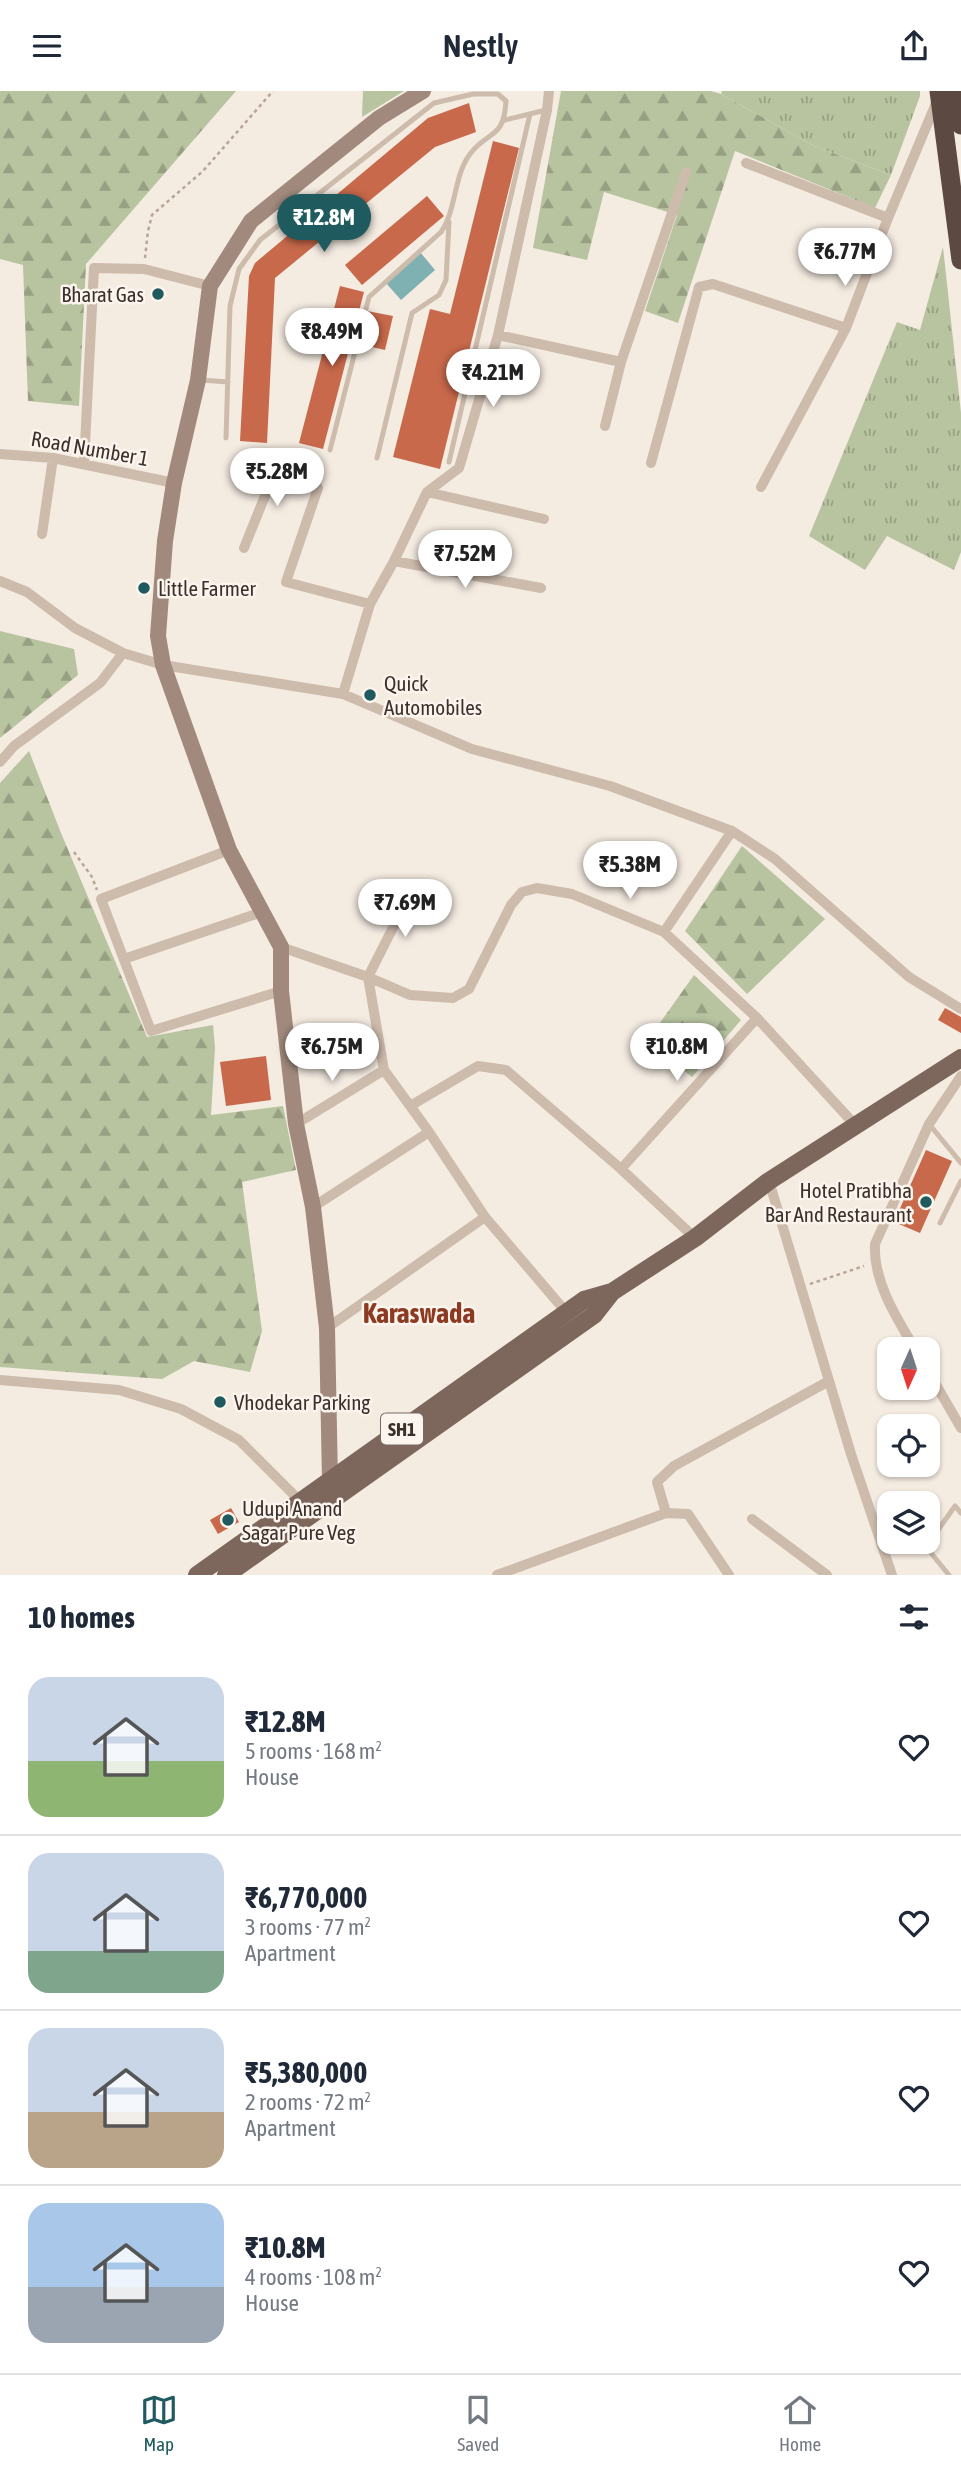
<!DOCTYPE html>
<meta charset="utf-8">
<style>
body{margin:0;font-family:"Asap Condensed",sans-serif;background:#f6f6f7;color:#1f2937;height:100vh;display:flex;flex-direction:column;font-size:26px;white-space:nowrap}
*{box-sizing:border-box;margin:0}
p{font-size:23px;color:#747a83}
.icon{flex:none;width:38px;height:38px;fill:none;stroke:currentColor;stroke-width:2;stroke-linecap:round;stroke-linejoin:round}
.map{position:relative;height:1484px;overflow:hidden}
.sheet{display:flex;flex-direction:column;background:#fff;flex:1}
.sheet>*{flex:none}
.needle{width:46px;rotate:183deg}
.fabs{position:absolute;left:877px;top:1246px;display:grid;gap:14px}
.fabs a{display:grid;place-items:center;width:63px;height:63px;border-radius:14px;background:#fff;box-shadow:0 2px 5px #0004;font-size:35px}
.price{position:absolute;translate:-50% -60px;padding:0 16px;border-radius:24px;background:#fff;color:#222;font-size:23px;line-height:46px;filter:drop-shadow(0 2px 4px #0008)}
.price::after{content:'';position:absolute;left:50%;top:42px;width:21px;height:16px;margin-left:-10px;background:inherit;clip-path:polygon(0 0,100% 0,50% 100%)}
.price.current{background:#1f5a5e;color:#fff}
ul{padding:0;list-style:none}
li{display:flex;align-items:center;gap:21px;height:175px;padding:0 28px}
li+li{border-top:2px solid #e0e1e3}
li span{display:grid;place-items:center;flex:none;width:196px;height:140px;border-radius:21px;color:#555}
li>.icon{margin-inline-start:auto}
span .icon{width:84px;height:84px;fill:#fffc;stroke-width:1}
li b{font-size:30px}
h2{display:flex;justify-content:space-between;align-items:center;height:84px;padding:0 28px;font-size:30px}
header{display:flex;justify-content:space-between;align-items:center;height:91px;padding:0 28px;background:#fff;font-size:32px;font-weight:600}
.menu{display:flex;justify-content:space-around;align-items:center;height:98px;border-top:2px solid #e0e1e3;background:#fff;font-size:19px;color:#747a83}
.menu a{display:grid;justify-items:center;gap:4px}
.menu .current{color:#1f5a5e}
.map>svg:first-child{display:block}
</style>
<header><svg class="icon" aria-label="menu" viewBox="0 0 24 24"><path d="M4 6h16M4 12h16M4 18h16"/></svg>Nestly<svg class="icon" aria-label="share" viewBox="0 0 24 24"><path d="M12 15V3M7 8l5-5 5 5M5 13v7h14v-7"/></svg></header>
<div class="map">
<svg width="961" height="1484" viewBox="0 0 961 1484">
<defs>
<pattern id="grass-tufts" width="24" height="20" patternUnits="userSpaceOnUse" patternTransform="scale(1.75)"><rect width="24" height="20" fill="#b8c4a0"/><path d="M3 7l-1-3M5 7V3M7 7l1-3M15 17l-1-3M17 17v-4M19 17l1-3" fill="none" stroke="#97a083"/></pattern>
<pattern id="forest-firs" width="22" height="20" patternUnits="userSpaceOnUse" patternTransform="scale(1.75)"><rect width="22" height="20" fill="#b8c4a0"/><path d="M5 1l3.5 6h-7zM16 11l3.5 6h-7z" fill="#97a083"/></pattern>
</defs>
<rect width="100%" height="100%" fill="#f4ebe1"/>
<path fill="url(#grass-tufts)" d="M722 0H920V5L891 84 814 55 721 3Z
M943 156 961 322V461L954 479 887 445 865 479 809 445 897 231 920 239Z"/>
<path fill="url(#forest-firs)" d="M0 0H236L86 173 79 315 28 310 23 174 0 168Z
M561 0H711L721 3 814 55 891 84 875 117 735 60 678 232 645 220 677 124 604 101 587 169 533 157Z
M0 540 74 558 78 584 0 647Z
M29 660 61 742 147 946 213 934 215 957 211 1024 283 1015 296 1079 242 1091 262 1240 250 1281 194 1270 162 1288 0 1276V692Z
M742 755 825 828 747 903 685 840Z
M694 884 741 929 692 986 647 950Z"/>
<path fill="#b8c4a0" d="M363 0H404L362 26Z"/>
<path fill="#7fb0b2" d="M420 161 435 179 401 209 386 192Z"/>
<path fill="#c8694b" d="M469 12 476 41 435 56 275 187 267 352 240 350 249 185 255 172 428 27Z
M493 50 519 57 440 378 393 366 430 218 450 223Z
M427 105 444 125 362 194 345 174Z
M340 195 364 201 323 358 299 352Z
M367 220 393 225 385 259 359 253Z
M945 917 961 926V942L938 929Z
M266 965 271 1009 226 1015 220 971Z
M926 1059 952 1070 920 1142 894 1131Z
M231 1417 239 1431 218 1443 210 1429Z"/>
<g fill="none" stroke-linecap="round" stroke-linejoin="round">
<path stroke="#b9a596" stroke-width="2.5" stroke-dasharray="3.5 3.5" stroke-linecap="butt" d="M145 167 148 140 152 124 203 80 273 0
M74 761 92 786 97 799
M810 1193 864 1175"/>
<path stroke="#cdbbac" stroke-width="5" d="M505 29 546 19
M201 289 228 291
M226 347 230 215 239 178 260 149 434 12 473 3H498L506 10C504 49 488 39 470 63 453 86 457 118 441 141L369 206 330 359
M377 367 412 222 439 204 446 189 449 131
M449 371 530 23
M929 1033 961 1072
M940 1132 961 1090
M949 1484 926 1456 955 1415 961 1422"/>
<path stroke="#cdbbac" stroke-width="10" d="M746 72 888 127
M498 244 621 271
M605 335 621 271 686 81
M0 363 53 367 174 392
M651 372 699 196 713 193 846 237
M84 373 94 177 144 178 210 195
M761 396 846 237 888 127 937 10
M427 401 544 428
M42 443 53 367
M244 457 275 380 318 397 286 491 370 513
M394 470 541 497
M0 490 27 501 75 537 123 562 163 574 343 603 472 658 610 695 732 740 775 768 909 886 961 918
M343 603 370 513 394 470 427 401 459 377 498 244 547 19 549 0
M0 671 14 655 100 592 123 562
M229 759 101 808 151 940 281 900
M413 797 368 886 410 904 453 907 469 898 511 814 522 801 537 797 572 803 664 841 757 927 856 1035
M664 841 732 740
M281 856 368 886 384 979 429 1041 485 1126 566 1221
M124 868 262 821
M410 1015 478 975 506 979 620 1077 695 1147
M296 1033 384 979
M621 1078 757 927
M769 1090 851 1363 892 1484
M313 1116 429 1041
M327 1237 485 1126
M915 1258C896 1226 873 1190 875 1153L929 1033 961 985
M928 1280 961 1337
M0 1289 119 1299 181 1318 239 1349 301 1411
M666 1422 657 1391 674 1375 829 1290
M752 1428 827 1484
M497 1484 666 1422 688 1423 729 1484"/>
<path stroke="#a18a7d" stroke-width="16" d="M335 1399 330 1390 327 1237 313 1116 296 1033 281 900V856L229 759 163 574 158 545 165 450 174 392 198 289 210 195 251 130 379 27 423 0"/>
<path stroke="#7d675c" stroke-width="18" d="M197 1484 584 1209 612 1201 695 1147 769 1090 961 967
M226 1484 594 1224 612 1201"/>
<path stroke="#5c4a42" stroke-width="19" d="M939 0 961 169
M957 0 961 34"/>
</g>
<g fill="#1f5a5e" stroke="#fbf5ee" stroke-width="2.5">
<circle cx="158" cy="203" r="7"/>
<circle cx="144" cy="497" r="7"/>
<circle cx="370" cy="604" r="7"/>
<circle cx="926" cy="1111" r="7"/>
<circle cx="220" cy="1311" r="7"/>
<circle cx="228" cy="1429" r="7"/>
</g>
<g text-anchor="middle" dominant-baseline="central" stroke-width="5" stroke-linejoin="round" paint-order="stroke">
<rect fill="#fbf5ee" stroke="#756b66" stroke-width="2" x="381" y="1322.5" width="42" height="31" rx="5"/>
<g font-size="19" font-weight="bold" fill="#3b302b">
<text x="402" y="1338">SH1</text>
</g>
<g font-size="21" fill="#3b302b" stroke="#fbf5ee" text-anchor="start">
<text x="144" y="203" text-anchor="end">Bharat Gas</text>
<text x="158" y="497">Little Farmer</text>
<text x="384" y="592">Quick<tspan x="384" dy="24">Automobiles</tspan></text>
<text x="912" y="1099" text-anchor="end">Hotel Pratibha<tspan x="912" dy="24">Bar And Restaurant</tspan></text>
<text x="234" y="1311">Vhodekar Parking</text>
<text x="242" y="1417">Udupi Anand<tspan x="242" dy="24">Sagar Pure Veg</tspan></text>
</g>
<g font-size="21" fill="#3b302b" stroke="#fbf5ee">
<text transform="translate(90 357) rotate(10)">Road Number 1</text>
</g>
<g font-size="28" font-weight="bold" fill="#8c3b22" stroke="#fbf5ee">
<text x="419" y="1222">Karaswada</text>
</g>
</g>
</svg>
<div class="fabs">
<a><svg class="needle" viewBox="-14 -14 28 28"><path d="M0-13l5 13h-10z" fill="#e53935"/><path d="M0 13l5-13h-10z" fill="#747a83"/></svg></a>
<a><svg class="icon" aria-label="locate" viewBox="0 0 24 24"><circle cx="12" cy="12" r="6"/><path d="M12 2v4M12 18v4M2 12h4M18 12h4"/></svg></a>
<a><svg class="icon" aria-label="layers" viewBox="0 0 24 24"><path d="M12 4l9 5-9 5-9-5zM3 14l9 5 9-5"/></svg></a>
</div>
<b class="price current" style="left:324px;top:163px">₹12.8M</b>
<b class="price" style="left:845px;top:197px">₹6.77M</b>
<b class="price" style="left:332px;top:277px">₹8.49M</b>
<b class="price" style="left:493px;top:318px">₹4.21M</b>
<b class="price" style="left:277px;top:417px">₹5.28M</b>
<b class="price" style="left:465px;top:499px">₹7.52M</b>
<b class="price" style="left:630px;top:810px">₹5.38M</b>
<b class="price" style="left:405px;top:848px">₹7.69M</b>
<b class="price" style="left:332px;top:992px">₹6.75M</b>
<b class="price" style="left:677px;top:992px">₹10.8M</b>
</div>
<section class="sheet">
<h2>10 homes<svg class="icon" aria-label="filters" viewBox="0 0 24 24"><path d="M4 7h16M4 17h16"/><circle cx="9" cy="7" r="2"/><circle cx="15" cy="17" r="2"/></svg></h2>
<ul>
<li><span style="background:linear-gradient(#c9d6e8 60%,#8fb573 0)"><svg class="icon" aria-label="home" viewBox="0 0 24 24"><path d="M3 11l9-7 9 7M6 9v11h12V9"/></svg></span><div><b>₹12.8M</b><p>5 rooms · 168 m²</p><p>House</p></div><svg class="icon" aria-label="heart" viewBox="0 0 24 24"><path d="M12 20l-8-8c-3-5 5-10 8-4 3-6 11-1 8 4z"/></svg></li>
<li><span style="background:linear-gradient(#c9d6e8 70%,#7fa58c 0)"><svg class="icon" aria-label="home" viewBox="0 0 24 24"><path d="M3 11l9-7 9 7M6 9v11h12V9"/></svg></span><div><b>₹6,770,000</b><p>3 rooms · 77 m²</p><p>Apartment</p></div><svg class="icon" aria-label="heart" viewBox="0 0 24 24"><path d="M12 20l-8-8c-3-5 5-10 8-4 3-6 11-1 8 4z"/></svg></li>
<li><span style="background:linear-gradient(#c9d6e8 60%,#b9a48a 0)"><svg class="icon" aria-label="home" viewBox="0 0 24 24"><path d="M3 11l9-7 9 7M6 9v11h12V9"/></svg></span><div><b>₹5,380,000</b><p>2 rooms · 72 m²</p><p>Apartment</p></div><svg class="icon" aria-label="heart" viewBox="0 0 24 24"><path d="M12 20l-8-8c-3-5 5-10 8-4 3-6 11-1 8 4z"/></svg></li>
<li><span style="background:linear-gradient(#a9c7e8 60%,#9aa5b1 0)"><svg class="icon" aria-label="home" viewBox="0 0 24 24"><path d="M3 11l9-7 9 7M6 9v11h12V9"/></svg></span><div><b>₹10.8M</b><p>4 rooms · 108 m²</p><p>House</p></div><svg class="icon" aria-label="heart" viewBox="0 0 24 24"><path d="M12 20l-8-8c-3-5 5-10 8-4 3-6 11-1 8 4z"/></svg></li>
</ul>
</section>
<nav class="menu">
<a class="current"><svg class="icon" aria-label="map" viewBox="0 0 24 24"><path d="M3 6l6-2 6 2 6-2v14l-6 2-6-2-6 2zM9 4v14M15 6v14"/></svg>Map</a>
<a><svg class="icon" aria-label="saved" viewBox="0 0 24 24"><path d="M7 4h10v16l-5-4-5 4z"/></svg>Saved</a>
<a><svg class="icon" aria-label="home" viewBox="0 0 24 24"><path d="M3 11l9-7 9 7M6 9v11h12V9"/></svg>Home</a>
</nav>
